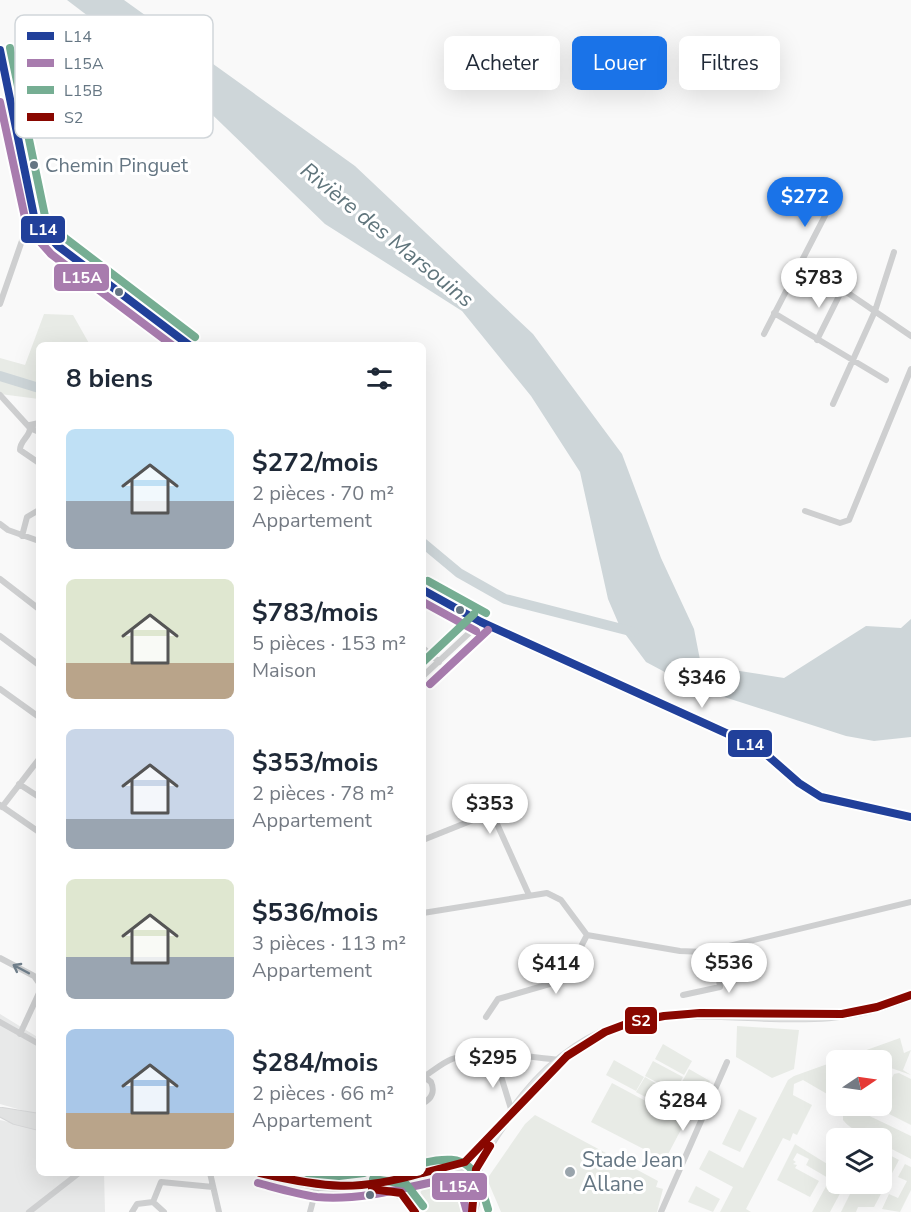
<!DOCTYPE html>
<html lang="fr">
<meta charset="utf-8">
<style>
body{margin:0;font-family:"Nunito Sans",sans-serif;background:#f6f6f7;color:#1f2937;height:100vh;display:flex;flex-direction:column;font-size:22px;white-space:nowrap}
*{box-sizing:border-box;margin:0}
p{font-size:20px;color:#747a83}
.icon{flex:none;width:33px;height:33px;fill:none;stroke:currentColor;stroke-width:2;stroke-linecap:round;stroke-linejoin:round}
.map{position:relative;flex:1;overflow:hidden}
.side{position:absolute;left:36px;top:342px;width:390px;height:834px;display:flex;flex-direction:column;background:#fff;border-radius:9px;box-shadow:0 6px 24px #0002}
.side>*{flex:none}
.top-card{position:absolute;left:444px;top:36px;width:376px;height:54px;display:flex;gap:12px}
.needle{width:39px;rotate:77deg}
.controls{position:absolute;left:826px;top:1050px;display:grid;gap:12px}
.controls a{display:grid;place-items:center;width:66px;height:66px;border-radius:9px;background:#fff;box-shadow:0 6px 24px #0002;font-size:30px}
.price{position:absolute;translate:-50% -51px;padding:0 14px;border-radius:21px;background:#fff;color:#222;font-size:20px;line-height:39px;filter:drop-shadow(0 2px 3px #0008)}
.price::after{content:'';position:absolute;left:50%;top:36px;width:18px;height:14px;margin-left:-9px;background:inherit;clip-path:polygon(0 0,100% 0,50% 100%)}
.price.selected{background:#1a73e8;color:#fff}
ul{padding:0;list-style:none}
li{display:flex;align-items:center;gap:18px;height:150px;padding:0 30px}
li span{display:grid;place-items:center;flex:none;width:168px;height:120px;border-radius:9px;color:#555}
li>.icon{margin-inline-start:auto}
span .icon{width:72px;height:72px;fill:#fffc;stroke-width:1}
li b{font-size:26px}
h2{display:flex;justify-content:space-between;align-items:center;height:72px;padding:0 30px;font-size:26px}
.pill{padding:0 21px;border-radius:9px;background:#fff;box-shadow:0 6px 24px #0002;font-size:21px;line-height:54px}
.pill.selected{background:#1a73e8;color:#fff}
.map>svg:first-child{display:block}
</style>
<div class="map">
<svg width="911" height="1212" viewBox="0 0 911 1212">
<rect width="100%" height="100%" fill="#f9f9f9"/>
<path fill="#e8e9e9" d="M0 1014 39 1038V1115L0 1104Z
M0 1120 39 1129V1173H104L105 1212H0Z"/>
<path fill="#e8ebe6" d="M44 314 73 315 90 345H39V399L0 394V358L25 365Z
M737 1026 799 1030 794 1069 772 1078 736 1057Z
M900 1038 904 1053 911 1050 903 1070 911 1075 891 1068 882 1082V1060L873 1056 870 1060H837V1073L830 1087 837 1091V1104L834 1098 803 1080 794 1084 793 1095 812 1105 797 1135 793 1133 790 1141 783 1138 746 1209 751 1212H720L733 1187 699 1169 709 1150 743 1168 788 1080 794 1076Z
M663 1044 692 1061 684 1075 655 1059Z
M614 1060 644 1077 636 1091 606 1075Z
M653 1061 683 1077 675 1092 645 1076Z
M689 1069 710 1081 691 1118 669 1106Z
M899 1073 911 1079V1125L873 1106H882V1097L894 1074Z
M645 1077 674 1094 666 1108 636 1092Z
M612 1083 685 1122 665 1160 591 1122Z
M851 1107 911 1136V1159L882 1144V1138C868 1138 852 1131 843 1120V1115Z
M739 1109 757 1118 740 1152 722 1144Z
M535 1115 658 1181 656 1187 663 1189 657 1212H501L487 1179 525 1124Z
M795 1144 837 1170V1184H882V1151L899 1160 874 1207H858L856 1212H841L852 1190 844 1186 830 1212H812L830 1179 806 1165 809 1159 797 1153 793 1160 796 1162 793 1164 797 1165 795 1168 819 1181 810 1197 777 1180Z
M905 1164 911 1167V1190L900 1212 882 1209 889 1194 898 1198 907 1181 898 1177Z
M443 1175C464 1176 475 1193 468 1212H422C415 1194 424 1178 443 1175Z
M696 1186 720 1199 713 1212 688 1202Z"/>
<path fill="#ced6d9" d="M67 0H124L355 166 533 334 622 454 661 558 694 629 701 665 784 678 866 626 901 628 911 619V737L874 741 846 736 693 687 646 662 620 627 608 599 580 472 531 396 462 311 325 224 193 96Z"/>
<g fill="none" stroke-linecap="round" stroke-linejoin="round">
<path stroke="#ced6d9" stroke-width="10" d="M0 376 39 388
M423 543 459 573 505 599 634 632"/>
<defs>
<path id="major" d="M0 1112 15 1120 39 1126
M2 1112 39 1118
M449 1167 465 1162 499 1127
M260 1173 317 1186 340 1187 428 1172
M472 1186C480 1153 503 1123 524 1096 642 950 775 1059 911 995
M353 1189C376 1190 398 1185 413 1206
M415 1212C392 1153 497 1158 472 1212"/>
</defs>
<use href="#major" stroke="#d5d6d7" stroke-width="10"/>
<path stroke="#cecfd0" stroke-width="6" d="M0 50 35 221 58 246 107 281 189 345
M0 124 13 116
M801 261 911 336
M0 304 25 232 35 221
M774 313 886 380
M764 334 830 206
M817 340 842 290
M0 395 30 428
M833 404 875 311 894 252
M30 425 39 423
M30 428C30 437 20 440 20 450L39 463
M30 428 39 432
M805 511 840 523 849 520 911 369
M0 524 8 530 39 541
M22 536 27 517 39 510
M0 579 39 609
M423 590 481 622 759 748 799 783 821 797 911 817
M0 636 39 665
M423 648 439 662
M423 676 481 622
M0 689 39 717
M19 784 39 797
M0 805 39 832
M2 807 39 759
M423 840 488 814 493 815 529 895
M423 913 547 893 561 900 587 935 680 951 704 952 911 902
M0 958 34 976 39 983
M683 995 720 987 715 950
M486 1017 498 999 553 983 571 966 587 935
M0 1022 39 1044
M20 1034 39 993
M489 1057 497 1063 512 1112
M423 1076 431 1082C435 1091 432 1099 423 1103
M425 1076C433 1071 442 1063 452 1059 481 1049 529 1057 560 1060
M210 1173 219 1212
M344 1173 358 1185
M153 1202 161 1182 213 1187
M29 1212 79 1173
M132 1212 137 1204 153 1202 164 1212
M310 1212 317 1186
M661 1212 727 1062"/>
<use href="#major" stroke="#e1e2e2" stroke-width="8"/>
<defs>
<path id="bus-1" d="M0 50 35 221 58 246 189 345
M423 590 481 622 759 748 799 783 821 797 911 817"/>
<path id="bus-2" d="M0 102 27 227 51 254 172 345
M423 602 476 631
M430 684 488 630
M258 1183C277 1188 297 1194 317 1197 359 1201 405 1188 446 1179L460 1187 467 1212"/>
<path id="bus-3" d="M10 48 45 216 65 238 195 337
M428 581 486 613
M423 662 474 614
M423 1163C470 1152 476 1168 488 1209
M307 1173 339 1176 364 1173
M373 1179 406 1184 423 1206"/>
<path id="bus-4" d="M260 1173C325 1188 356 1192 422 1173
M423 1173 465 1162 567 1056 605 1032 629 1023 664 1016 700 1013 842 1014 877 1007 911 995
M372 1189 401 1193 415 1212
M472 1212 476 1169 490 1146"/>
</defs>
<use href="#bus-1" stroke="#fff" stroke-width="12"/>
<use href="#bus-2" stroke="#fff" stroke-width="12"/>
<use href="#bus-3" stroke="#fff" stroke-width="12"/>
<use href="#bus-4" stroke="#fff" stroke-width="12"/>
<use href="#bus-1" stroke="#21409a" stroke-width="8"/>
<use href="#bus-2" stroke="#a87cae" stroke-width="8"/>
<use href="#bus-3" stroke="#76ae93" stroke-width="8"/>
<use href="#bus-4" stroke="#890700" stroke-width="8"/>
</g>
<defs><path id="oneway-shaft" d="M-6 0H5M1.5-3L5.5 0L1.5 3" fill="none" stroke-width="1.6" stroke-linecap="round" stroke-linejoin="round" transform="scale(1.5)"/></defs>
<use stroke="#707f8b" href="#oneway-shaft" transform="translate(21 969) rotate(-152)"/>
<g fill="#657683" stroke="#fff" stroke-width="2">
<circle cx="34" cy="165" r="5"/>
<circle cx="119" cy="292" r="5"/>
<circle cx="460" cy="610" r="5"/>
<circle cx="370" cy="1195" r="5"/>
</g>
<circle fill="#99a4ac" stroke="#fff" stroke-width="2" cx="570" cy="1172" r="6"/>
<g text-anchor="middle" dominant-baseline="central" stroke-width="6" stroke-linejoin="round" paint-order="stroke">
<g font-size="20" fill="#657683" stroke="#fff" text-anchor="start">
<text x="45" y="165">Chemin Pinguet</text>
</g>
<g font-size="21" fill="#657683" stroke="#fff" text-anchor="start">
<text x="582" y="1160">Stade Jean<tspan x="582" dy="24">Allane</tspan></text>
</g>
<g font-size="22" font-style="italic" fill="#60757c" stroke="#fff">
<text transform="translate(387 235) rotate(39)">Rivière des Marsouins</text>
</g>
</g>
<rect x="15" y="15" width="198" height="123" rx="9" fill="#fff" stroke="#d1d6da" stroke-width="1.5"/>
<rect x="27" y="32" width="27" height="8" fill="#21409a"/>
<rect x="27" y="59" width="27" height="8" fill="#a87cae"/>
<rect x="27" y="86" width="27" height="8" fill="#76ae93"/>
<rect x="27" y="113" width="27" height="8" fill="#890700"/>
<g font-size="16" fill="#657683">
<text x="64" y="42">L14</text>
<text x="64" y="69">L15A</text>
<text x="64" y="96">L15B</text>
<text x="64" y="123">S2</text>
</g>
<g stroke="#fff" stroke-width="2">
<rect x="20" y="215" width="46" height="29" rx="6" fill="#21409a"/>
<rect x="53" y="263" width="57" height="29" rx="6" fill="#a87cae"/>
<rect x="727" y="729" width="46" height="29" rx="6" fill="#21409a"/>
<rect x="624" y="1006" width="34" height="29" rx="6" fill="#890700"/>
<rect x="431" y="1172" width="57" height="29" rx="6" fill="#a87cae"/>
</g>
<g font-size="16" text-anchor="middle" font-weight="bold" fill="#fff">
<text x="43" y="235">L14</text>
<text x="82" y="283">L15A</text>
<text x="750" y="750">L14</text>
<text x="641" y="1026">S2</text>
<text x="459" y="1192">L15A</text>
</g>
</svg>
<div class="controls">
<a><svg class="needle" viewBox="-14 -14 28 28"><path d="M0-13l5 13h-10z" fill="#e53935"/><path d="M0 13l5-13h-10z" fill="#747a83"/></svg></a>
<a><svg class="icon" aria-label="layers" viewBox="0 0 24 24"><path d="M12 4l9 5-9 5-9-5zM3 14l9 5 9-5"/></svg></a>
</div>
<b class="price selected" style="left:805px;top:228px">$272</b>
<b class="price" style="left:819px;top:309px">$783</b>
<b class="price" style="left:702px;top:709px">$346</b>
<b class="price" style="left:490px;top:835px">$353</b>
<b class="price" style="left:729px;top:994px">$536</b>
<b class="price" style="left:556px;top:995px">$414</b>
<b class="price" style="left:493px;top:1089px">$295</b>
<b class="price" style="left:683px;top:1132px">$284</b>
<div class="top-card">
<a class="pill">Acheter</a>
<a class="pill selected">Louer</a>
<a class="pill">Filtres</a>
</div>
<section class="side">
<h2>8 biens<svg class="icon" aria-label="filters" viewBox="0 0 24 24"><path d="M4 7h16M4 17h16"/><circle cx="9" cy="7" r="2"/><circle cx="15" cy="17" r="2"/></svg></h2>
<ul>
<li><span style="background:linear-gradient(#bfe0f5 60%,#9aa5b1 0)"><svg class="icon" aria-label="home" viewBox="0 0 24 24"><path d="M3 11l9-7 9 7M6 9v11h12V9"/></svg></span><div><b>$272/mois</b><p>2 pièces · 70 m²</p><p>Appartement</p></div></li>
<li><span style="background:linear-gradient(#dfe7d0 70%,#b9a48a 0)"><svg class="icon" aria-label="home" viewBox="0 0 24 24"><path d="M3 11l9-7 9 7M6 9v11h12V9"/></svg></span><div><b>$783/mois</b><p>5 pièces · 153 m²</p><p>Maison</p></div></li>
<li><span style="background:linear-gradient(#c9d6e8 75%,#9aa5b1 0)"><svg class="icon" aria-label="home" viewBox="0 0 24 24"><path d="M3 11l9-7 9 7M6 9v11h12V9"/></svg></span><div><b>$353/mois</b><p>2 pièces · 78 m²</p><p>Appartement</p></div></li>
<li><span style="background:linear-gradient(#dfe7d0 65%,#9aa5b1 0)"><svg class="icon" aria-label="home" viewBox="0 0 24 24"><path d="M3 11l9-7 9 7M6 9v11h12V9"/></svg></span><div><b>$536/mois</b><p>3 pièces · 113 m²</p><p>Appartement</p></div></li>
<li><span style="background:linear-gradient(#a9c7e8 70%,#b9a48a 0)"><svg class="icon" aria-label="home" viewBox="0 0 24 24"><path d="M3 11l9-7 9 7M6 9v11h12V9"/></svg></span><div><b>$284/mois</b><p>2 pièces · 66 m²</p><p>Appartement</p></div></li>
</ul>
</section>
</div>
